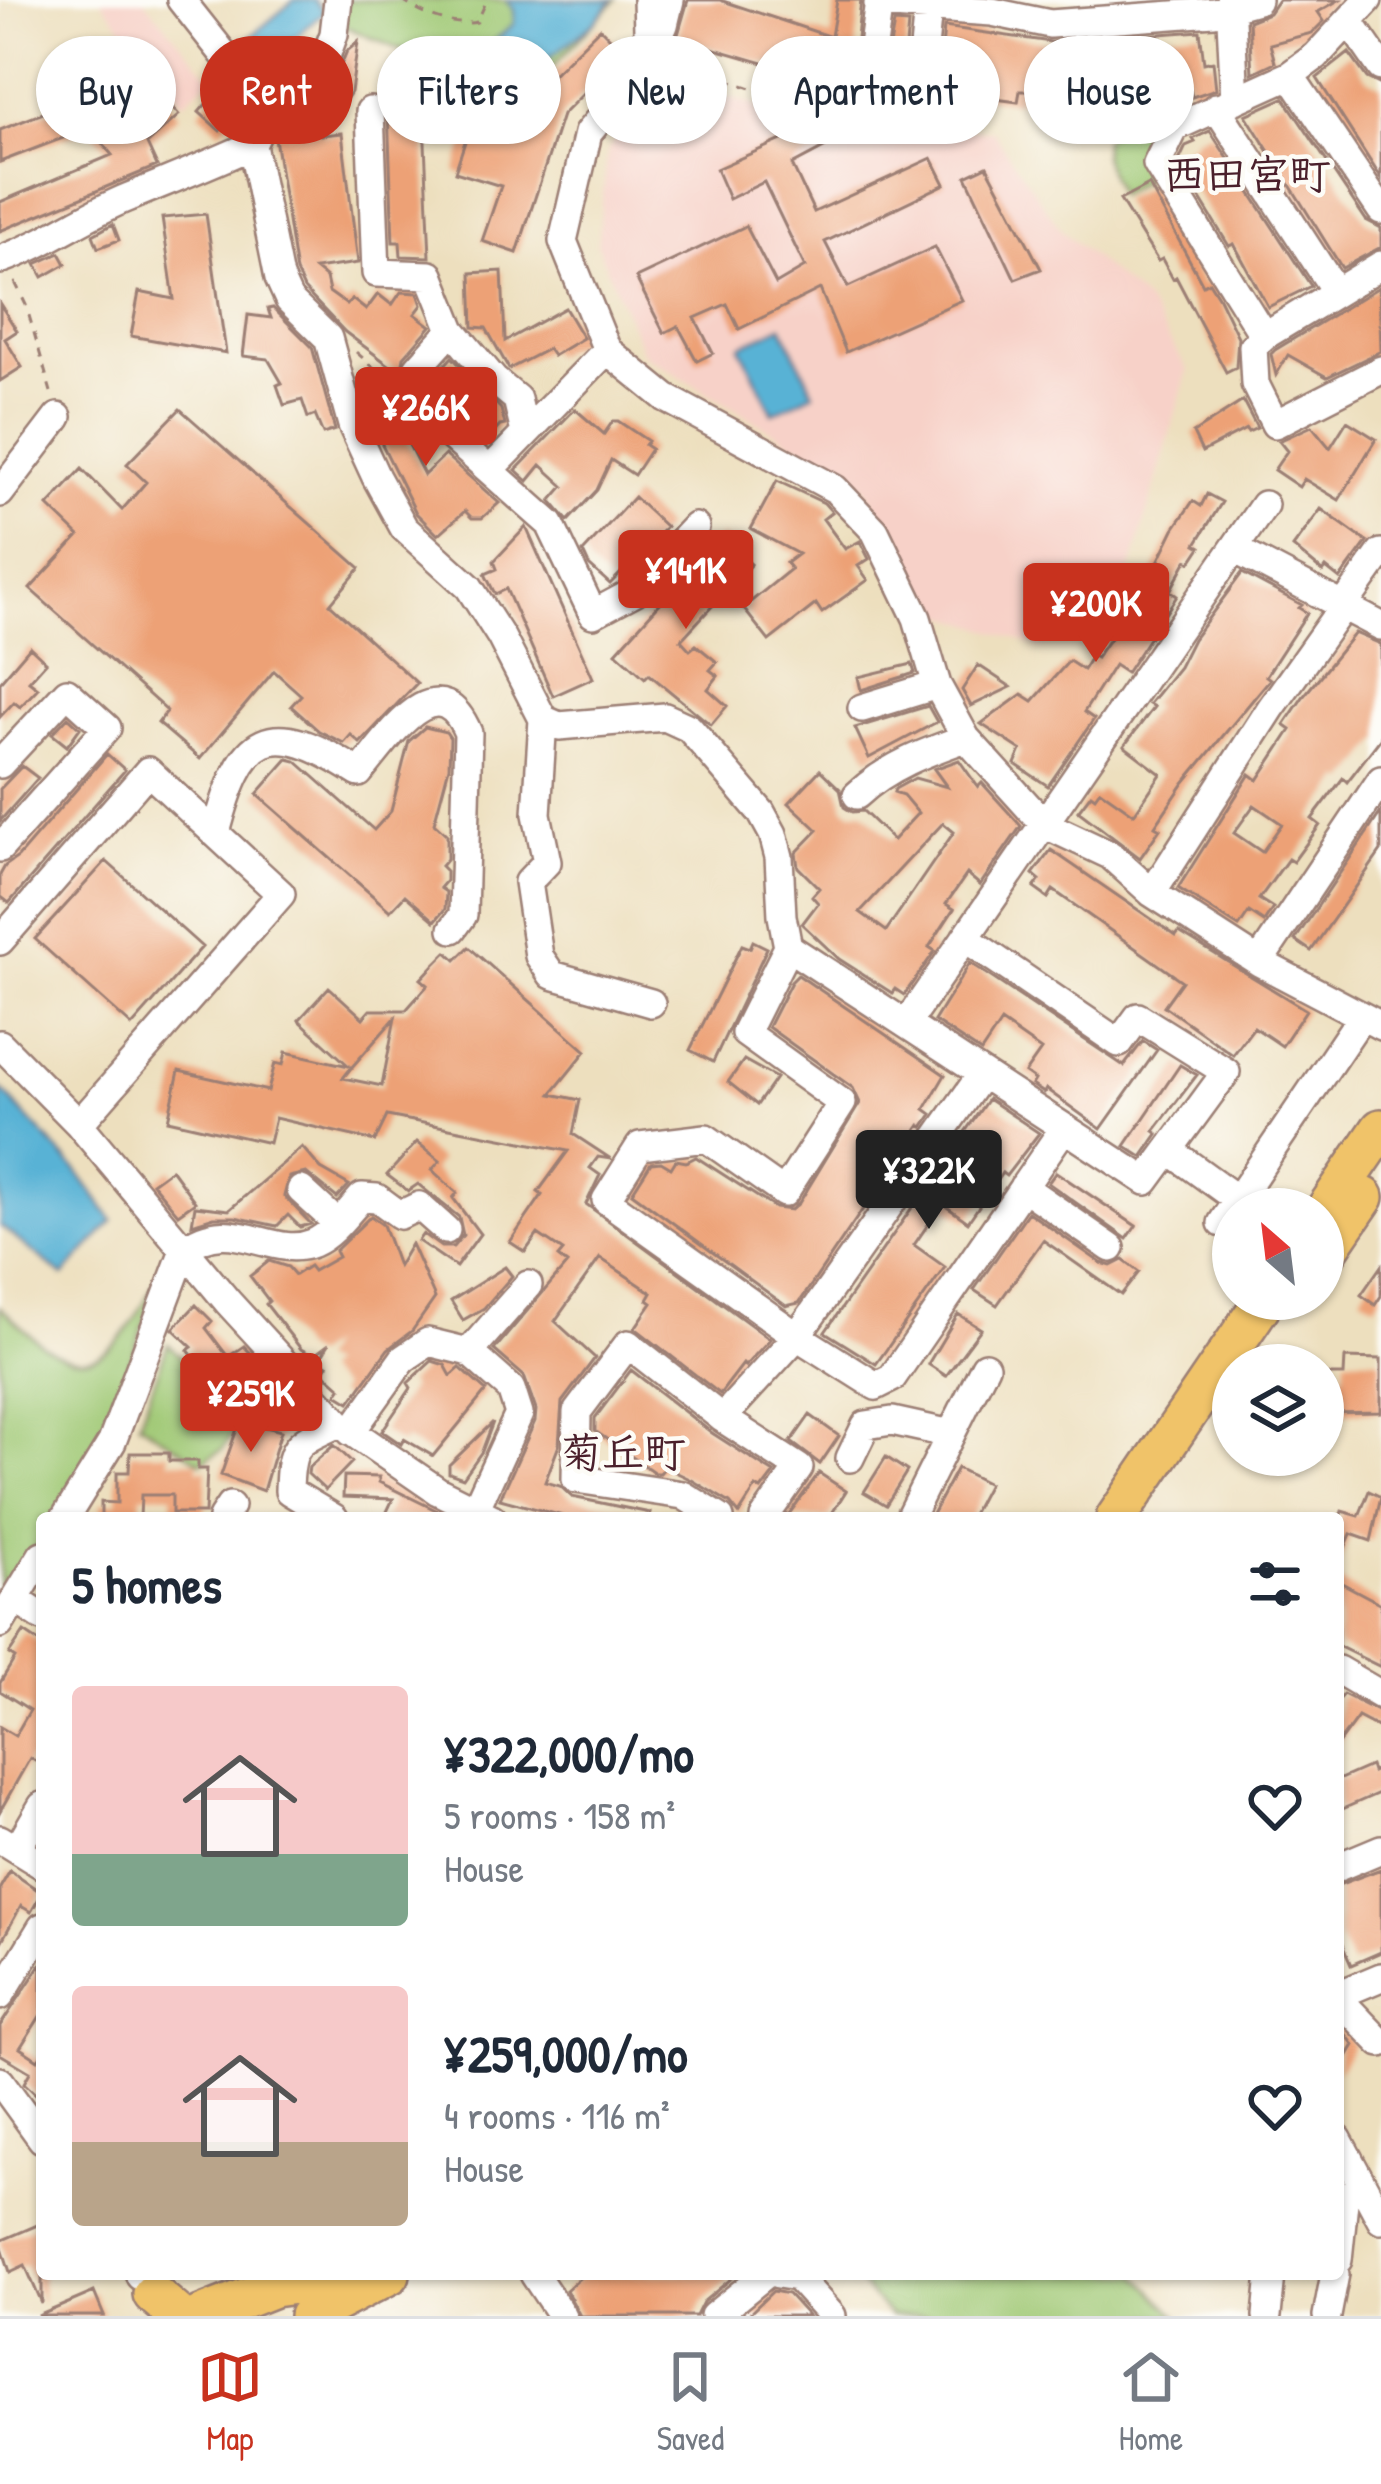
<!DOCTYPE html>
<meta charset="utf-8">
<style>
body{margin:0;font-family:"Patrick Hand","Klee One",sans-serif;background:#f2f2f3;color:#1f2937;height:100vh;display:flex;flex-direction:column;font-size:45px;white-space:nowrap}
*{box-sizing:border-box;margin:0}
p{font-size:39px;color:#747a83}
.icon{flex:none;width:66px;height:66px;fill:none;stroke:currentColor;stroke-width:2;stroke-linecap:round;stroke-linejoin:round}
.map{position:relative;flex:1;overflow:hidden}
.side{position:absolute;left:36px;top:1512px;width:1308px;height:768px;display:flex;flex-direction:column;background:#fff;border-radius:12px;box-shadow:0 3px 9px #0004}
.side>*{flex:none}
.hud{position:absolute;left:36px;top:36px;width:1311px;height:108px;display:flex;gap:24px}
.needle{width:78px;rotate:332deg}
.tools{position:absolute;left:1212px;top:1188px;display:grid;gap:24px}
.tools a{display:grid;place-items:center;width:132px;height:132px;border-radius:50%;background:#fff;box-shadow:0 3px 9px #0004;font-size:60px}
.price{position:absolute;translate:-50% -102px;padding:0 27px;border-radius:12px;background:#c8321e;color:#fff;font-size:39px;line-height:78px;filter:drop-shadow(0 3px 6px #0008)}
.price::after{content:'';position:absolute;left:50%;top:72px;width:36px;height:27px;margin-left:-18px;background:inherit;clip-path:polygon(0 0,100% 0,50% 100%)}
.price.current{background:#222;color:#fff}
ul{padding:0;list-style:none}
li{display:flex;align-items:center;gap:36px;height:300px;padding:0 36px}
li span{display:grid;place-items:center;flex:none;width:336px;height:240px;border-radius:12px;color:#555}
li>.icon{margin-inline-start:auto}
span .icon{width:144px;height:144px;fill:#fffc;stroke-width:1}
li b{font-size:51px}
h2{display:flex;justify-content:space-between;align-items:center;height:144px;padding:0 36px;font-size:51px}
.tag{padding:0 42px;border-radius:54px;background:#fff;box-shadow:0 3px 9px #0004;font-size:42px;line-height:108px}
.tag.current{background:#c8321e;color:#fff}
.tabs{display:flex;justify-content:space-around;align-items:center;height:168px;border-top:3px solid #e0e1e3;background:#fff;font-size:33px;color:#747a83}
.tabs a{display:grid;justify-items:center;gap:6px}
.tabs .current{color:#c8321e}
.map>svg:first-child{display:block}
</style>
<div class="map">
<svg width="1381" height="2316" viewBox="0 0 1381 2316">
<rect width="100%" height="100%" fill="#fdfcf7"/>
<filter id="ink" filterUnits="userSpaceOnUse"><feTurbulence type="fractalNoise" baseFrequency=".00833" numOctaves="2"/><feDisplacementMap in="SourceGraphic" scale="24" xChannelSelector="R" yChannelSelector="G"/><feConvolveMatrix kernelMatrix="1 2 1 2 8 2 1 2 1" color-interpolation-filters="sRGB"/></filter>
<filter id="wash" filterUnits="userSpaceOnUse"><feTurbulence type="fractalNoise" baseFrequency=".004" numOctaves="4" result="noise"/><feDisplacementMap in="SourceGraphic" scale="48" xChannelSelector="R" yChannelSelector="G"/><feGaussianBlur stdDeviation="2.7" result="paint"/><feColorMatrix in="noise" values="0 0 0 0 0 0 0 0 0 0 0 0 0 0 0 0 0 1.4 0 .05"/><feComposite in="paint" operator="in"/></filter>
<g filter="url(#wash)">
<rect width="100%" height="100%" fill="#eddfbe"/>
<path fill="#f7d1c8" d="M101 0H144L211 78 183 103Z
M656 72 761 108 992 131 1062 231 1146 302 1188 370 1132 566 1099 625 1039 647 928 609 863 485 644 355 597 245 608 150Z"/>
<path fill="#9fc873" stroke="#74744f" stroke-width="3" d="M342 0H616L520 101 339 24Z
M1127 124 1164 126 1148 161 1146 178 1118 195 1103 157 1104 139Z
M165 1264 104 1436 53 1518H42V1536L0 1604V1307C15 1319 28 1335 44 1346 111 1392 137 1311 165 1264Z
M168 1344 223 1397 237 1427 222 1450 201 1462 139 1423Z
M851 2274H1137L1177 2316H890Z"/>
<path fill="#58b2d5" stroke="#516880" stroke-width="3" d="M294 0H314L324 12 271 59 248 39Z
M507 0H613L595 22 548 59 516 94 482 76 485 49 514 24V10Z
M782 326 814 393 773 413 740 346Z
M0 1088 77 1171 113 1221 63 1276 0 1226Z"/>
<g id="blocks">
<path fill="#eda176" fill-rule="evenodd" d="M688 0H720L831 37 837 0H861L853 76 867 88 884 82 894 23 908 24 901 100 824 94 825 81 677 38Z
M1339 0 1318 12 1324 21 1312 33 1270 44 1275 62 1252 73 1249 21 1269 13 1278 0Z
M944 27 1051 42 1200 31 1204 63 1213 61 1216 89 1192 97 1186 74 1135 83 1133 74 1055 86V91H1020L1018 102 980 97 983 75 940 70Z
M600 28 614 42 601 53 609 63 593 75 597 80 562 115 517 253 482 241 501 186 455 172 477 105 521 116 532 95Z
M115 42 179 115 147 144 157 166 0 231V202L112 155 91 130 113 109 80 71Z
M358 42 351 92 341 107 319 93 339 70 347 51Z
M1349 53 1367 78 1381 85V178L1317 78Z
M401 89V98L423 97 430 257 401 256 400 242H393L388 110 383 90Z
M218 90 240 109 220 131 199 112Z
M1284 98 1366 220 1381 228V247L1342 268 1246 115Z
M71 102 81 131 0 162V130Z
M338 111 322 135 342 133 358 263 315 269 326 278 329 292 347 305 352 299 366 310 378 294 392 305 401 292 418 293 422 305 415 314 431 326 404 357 401 374 345 332 304 289 296 272 275 138 282 122 291 117Z
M825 121 835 142 792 165 814 212 932 158 945 184 825 242 848 287 935 247 962 300 846 352 820 289 739 329 727 304 695 318 713 353 697 361 678 326 664 333 636 278 746 226 776 284 805 267 764 182 729 199 716 169Z
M1210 131 1311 286 1268 307 1234 244 1229 246 1178 163 1186 146 1195 142 1193 139Z
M987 166 1041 269 1015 279 966 176Z
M1149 185 1203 285 1209 282 1219 298 1238 337 1236 367 1226 372 1176 277 1173 279 1162 259 1158 261 1120 200Z
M206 214 226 353 131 336 139 292 174 299 162 218Z
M113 224 119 240 98 248 93 235Z
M60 253 66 264 43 277 36 264Z
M502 271 505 341 565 308 583 338 553 356 548 349 509 369 486 328 473 327 471 273Z
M1379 287 1381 351 1327 377 1288 355 1276 375 1271 354 1275 350Z
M0 304 17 331 5 339 22 367 0 381Z
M273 308 312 347 335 430 323 434 315 415 308 418 302 400 284 405 277 385 282 383 268 359 243 356 248 315 271 318 268 309Z
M452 357 501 409 505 425 500 426 485 442 415 386 431 381Z
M392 383 423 427 406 439 424 475 445 455 499 503 482 518H472L465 511 438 535 416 513 369 418 378 411 372 406Z
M1243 401 1257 428 1248 432 1246 429 1202 452 1193 433Z
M180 409 360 568 330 604 417 683 360 743 351 735 344 743 319 731 291 706 301 695 274 671 200 759 158 723 167 711 30 589 79 536 48 506 82 469 122 510 146 482 127 464Z
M575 409 604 434 613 421H618L648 441 645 445 651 449 634 475 611 460 597 490 568 521 551 501 564 486 541 465 528 481 516 470Z
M1347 421 1376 439 1339 500 1304 479 1299 487 1274 470 1287 451 1279 441 1312 426 1330 448Z
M777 481 824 503 832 512 823 519 845 549 860 541 869 559 858 566 868 580 822 613 816 604 769 641 743 608 791 569 786 563 798 554 751 529Z
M1207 494 1222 502 1196 544 1201 547 1191 562 1187 560 1170 591 1177 596 1126 673 1114 665 1084 712 1094 719 1048 786 1015 764 1021 750 981 724 1022 694 1033 701 1069 661 1083 670 1092 656 1096 658 1125 617 1130 620 1159 580 1151 576 1174 529 1193 501 1201 506Z
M634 497 666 527 610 584 589 565 583 552Z
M1321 509 1367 542 1340 579 1326 568 1323 572 1293 547Z
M526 527 593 678 553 696 506 589 495 594 485 574 497 569 494 561Z
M721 536 751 564 681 640 690 650 696 645 717 662 710 670 718 676 708 689 727 706 711 725 649 674 645 678 616 652Z
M1242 573 1302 605 1299 608 1307 613 1266 676 1270 679 1184 783 1155 826 1160 829 1140 858 1078 811 1091 794 1095 797 1100 790 1134 814 1161 774 1124 746 1154 707 1149 704 1179 667 1193 639Z
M1355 633 1381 644V738L1347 782 1343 778 1312 819 1320 825 1293 862 1288 859 1259 899 1273 908 1264 922 1249 912 1239 927 1178 888 1250 774 1258 780 1291 730 1284 725 1303 697ZM1254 805 1282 824 1262 852 1234 833Z
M30 647 46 662 29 681 38 688 20 707 14 702 0 717V682Z
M912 664 915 673 861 690 858 677Z
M978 665 1011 687 971 706 962 690Z
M928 706 937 722 869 758 855 728Z
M68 717 80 728 67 746 52 734Z
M425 727 446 732 450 738 449 767 434 823 447 835V859L441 866 446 871V881L440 888 446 892 445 909 435 921 405 895 390 911 257 794 288 759 296 761 374 830 391 811 409 741Z
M107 754 125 770 9 903 0 896V875L5 866 18 857Z
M959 760 978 787 982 783 1021 826 980 885 967 874 946 904 954 909 929 947 935 951 904 995 895 989 892 993 839 959 802 924 818 903 812 896 819 888 798 867 796 853 818 830 789 803 820 770 840 789 844 807 852 812 863 811 893 840 918 813 903 795 894 792 895 789 915 778 947 787 934 769ZM943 823 954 832 886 931 860 912Z
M22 766 38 778 0 821V789Z
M1381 812V851L1311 951 1295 940Z
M1051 850 1176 936 1179 932 1306 1010 1282 1046 1254 1027 1233 1055 1164 1006 1182 981 1053 890 1048 898 1034 888 1040 880 1033 874Z
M106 861 202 947 132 1026 35 939Z
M753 941 767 948 713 1062 690 1050 742 945 750 948Z
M469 947 586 1051 551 1094 580 1100 573 1134 611 1159 598 1157 590 1168 600 1175 586 1204 770 1339 745 1366 743 1364 720 1394 635 1328 652 1303 648 1300 652 1293 600 1258 555 1321 595 1358 562 1402 559 1445 545 1482 560 1486 572 1497 650 1513 649 1518H570L500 1499 535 1421 536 1410 524 1376 494 1350 567 1264 558 1257 563 1251 538 1234 525 1252 510 1242 542 1195 538 1192 568 1151 387 1116 375 1141 275 1118 269 1143 168 1120 179 1071 268 1091 275 1063 283 1065 286 1052 349 1066 299 1020 329 987 363 1018 370 1010H406L428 985 421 979 434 965 447 952 456 960ZM395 1018 382 1086 343 1078 351 1068Z
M970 963 1124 1066 1143 1041 1157 1050 1101 1129 1046 1089 1044 1093 1032 1085 1035 1080 1025 1073 1041 1050 1001 1022 981 1052 934 1021Z
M798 975 945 1075 925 1109 932 1114 923 1127 920 1125 799 1303 786 1306 632 1193 651 1163 661 1162 671 1168 676 1160 686 1162 696 1157 775 1208 791 1210 799 1203 860 1103 853 1088 768 1027 791 982Z
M744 1060 776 1078 757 1105 728 1082Z
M1180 1065 1197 1075 1154 1131 1158 1134 1142 1157 1125 1146Z
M988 1099 1039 1133 1006 1176 1002 1173 968 1222 944 1205 938 1210 914 1245 945 1267 876 1364 825 1332Z
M417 1142 440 1161 432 1170 457 1193 453 1198 480 1234 456 1267 418 1241 423 1234 441 1247H453L463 1235 459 1217 418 1184 408 1191 387 1175Z
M302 1147 321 1169 349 1185 337 1198 306 1173 289 1177 284 1196 311 1224 300 1227 288 1215 277 1226 235 1217H214L192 1224 195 1206 229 1210Z
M171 1169 195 1202 178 1214 152 1183Z
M1056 1172 1136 1226 1127 1239 1048 1183Z
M1028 1212 1101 1263 1111 1266 1123 1260 1139 1272 1121 1295 1043 1240 997 1305 974 1290Z
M371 1216 383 1225 398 1266 411 1244 435 1298 412 1331 388 1349 350 1402 337 1394 341 1388 323 1372 328 1365 319 1360 329 1344 313 1356 301 1349 266 1304 269 1301 250 1276 269 1261 288 1267 295 1275 309 1266 313 1271 338 1257 335 1251Z
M1381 1266V1296L1375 1305 1361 1295Z
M505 1267 512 1276 484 1308 463 1320 451 1301Z
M196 1305 212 1321 206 1328 228 1357 244 1346 254 1357 245 1363 267 1392 242 1411 211 1365 204 1371 188 1350 192 1347 173 1329Z
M958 1314 981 1329 946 1376 928 1364Z
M1345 1358 1381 1359V1412L1329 1413 1328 1375H1344Z
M432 1361 445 1365 451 1376 460 1368 486 1391 433 1456 404 1439 401 1444 382 1431 411 1388 408 1383Z
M631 1370 712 1433 774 1473 761 1490 756 1487 739 1514 730 1503 692 1480 665 1467 660 1473H655L595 1431V1418Z
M810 1415 839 1436 820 1464 791 1442Z
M240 1420 281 1431 263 1491 221 1475Z
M493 1422 482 1451 463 1478 449 1473V1465Z
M334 1445 352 1462 325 1490 308 1474 309 1467Z
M130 1453H169V1461H198V1469H207L205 1513H172V1495H141L140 1518H101V1502L117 1503V1472H129Z
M886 1457 907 1471 886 1505 864 1492Z
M957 1468 988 1484 970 1518H930Z
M819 1473 846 1491 829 1518H786Z
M344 1476 379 1477V1482L452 1518H384L393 1499 343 1497Z
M1369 1491 1381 1497 1371 1541 1351 1534 1338 1564V1524L1342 1511 1359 1516Z
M1338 1581 1381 1604V1667L1338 1646Z
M24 1632 42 1644V1765L30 1758 0 1811V1727L15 1736 30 1710 0 1691V1683L15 1658 9 1654Z
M1343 1694 1381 1713V1729L1358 1717 1338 1744V1700Z
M1370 1766 1372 1772 1381 1768V1792L1338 1811V1780Z
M1381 1869V1952L1351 1965 1338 1935V1885Z
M10 1871 42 1893 31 1912 21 1906 0 1944V1888Z
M42 1963V2013L20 2048 38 2060 42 2054V2100L24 2083 30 2072 0 2054V2026Z
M1338 2024 1354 2045 1338 2072Z
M42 2223V2304L25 2265 10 2272 0 2241Z
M584 2274H737L703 2302 696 2316H580L566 2290Z
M773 2291 788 2294 808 2316H747Z
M94 2292 104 2316H38Z"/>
</g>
</g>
<g filter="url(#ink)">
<use href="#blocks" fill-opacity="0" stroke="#9c7f74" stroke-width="3"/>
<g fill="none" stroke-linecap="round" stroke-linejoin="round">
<defs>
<path id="minor" d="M181 0 268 110
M647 0 649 60 588 133 563 241 607 350 666 398 835 489 875 531 917 618 937 685 966 738 1044 824 1110 855 1152 893 1259 962 1381 1026
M1230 0 1235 100
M1368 0 1316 56 1290 75 1175 127 1157 164 1264 336 1381 265
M878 4 992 12 1050 24 1214 12 1257 0
M1349 21 1381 67
M649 30 664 25 670 0
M870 70 879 0
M1290 75 1381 210
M1216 107 1336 292
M918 108 928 8
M370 111 376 273 430 275 452 330 494 380 517 399 525 433
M252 145 279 278 289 300 328 338 352 425 376 477 404 528 469 587 501 637 543 719 559 726 665 717 689 728 761 812 773 834 779 857 782 916 788 947 745 1033 842 1103 784 1193 706 1138 640 1146 606 1200 797 1336 876 1386 892 1378 1064 1128
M0 260C46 244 84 215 129 197 170 180 211 164 252 145L268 110 294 94 325 59 334 34 338 0
M1264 336 1253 346 1255 384 1275 424 1381 370
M418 368 452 330
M444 430 550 524 593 614 634 592 695 527
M491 469 607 350
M0 493 58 417
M1234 549 1381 626
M862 708 937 685
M543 719 537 814 547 862 528 882 539 956 552 975 651 1003
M0 764 67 692 107 728 0 848
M857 795C888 766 926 752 966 738
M216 833C242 733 267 714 359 773 387 741 437 659 468 733L463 915 453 929
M1152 893 1271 708 1381 553
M0 941 148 771 281 894 79 1124
M788 947 1146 1181 1226 1072 1138 1017 1119 1043 965 938
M1259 962 1381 780
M906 1024 1264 505
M0 1044 79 1124 228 1302 339 1423 438 1491 492 1518
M1169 1150 1238 1200
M1023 1187 1111 1248
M301 1190 337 1223
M1222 1223 1362 1016
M722 1418 797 1336 982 1074
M351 1432 403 1359 428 1342 469 1352
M850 1458 866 1425 892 1421 951 1434
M475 1510 519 1414 511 1389 469 1352 528 1285
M65 1518 112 1442 184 1250C230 1211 272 1260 313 1243 332 1235 348 1212 362 1197L377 1198 400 1215 419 1206 446 1230
M222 1518 230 1506
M334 1518 289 1491C290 1442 297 1443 339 1423
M720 1518 683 1495 576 1479 577 1412 628 1344 722 1418 799 1468 764 1518
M909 1518 985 1366
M15 1599 42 1617
M0 1624 42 1555
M1338 1670 1381 1695
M0 1839 42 1865
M17 1849 42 1806
M1338 1867 1381 1849
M1338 1995 1381 1977
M0 1996 42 1927
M1338 1998 1381 2043
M0 2081 42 2139
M1338 2139 1381 2219
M1338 2193 1344 2201 1338 2260
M534 2274 562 2316
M778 2274 797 2277 832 2316
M140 2276 143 2274
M714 2316 766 2274
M1267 2316 1271 2274
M1327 2316 1335 2274"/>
<path id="highway" d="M1323 1214 1381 1129
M1323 1257 1364 1197
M1116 1518 1265 1299
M153 2294 179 2316
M201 2316 274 2287 318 2281
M309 2316 390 2274"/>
</defs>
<use href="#minor" stroke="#9c7f74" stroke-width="32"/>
<use href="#highway" stroke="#9c7f74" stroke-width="44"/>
<path stroke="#9c7f74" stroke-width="3" stroke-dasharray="9 9" stroke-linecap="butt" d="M402 0C421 15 452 27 477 22L487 0
M674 62 772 95 893 106
M944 111 973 115
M15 282 26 305 51 392
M356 352 425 413"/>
<use href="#minor" stroke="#fff" stroke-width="27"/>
<use href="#highway" stroke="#f0c369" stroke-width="39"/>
</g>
</g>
<g text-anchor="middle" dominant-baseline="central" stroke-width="9" stroke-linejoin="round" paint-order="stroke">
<g font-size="42" font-weight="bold" fill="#4a1f2b" stroke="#fdfcf7">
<text x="1247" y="173">西田宮町</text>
<text x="623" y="1451">菊丘町</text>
</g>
</g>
</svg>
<div class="tools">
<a><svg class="needle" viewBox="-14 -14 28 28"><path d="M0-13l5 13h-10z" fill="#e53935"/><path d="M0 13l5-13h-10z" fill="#747a83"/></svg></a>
<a><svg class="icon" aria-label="layers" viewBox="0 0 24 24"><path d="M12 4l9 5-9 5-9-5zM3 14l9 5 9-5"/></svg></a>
</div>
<b class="price" style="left:426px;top:469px">¥266K</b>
<b class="price" style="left:686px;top:632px">¥141K</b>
<b class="price" style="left:1096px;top:665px">¥200K</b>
<b class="price current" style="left:929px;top:1232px">¥322K</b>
<b class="price" style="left:251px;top:1455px">¥259K</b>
<div class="hud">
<a class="tag">Buy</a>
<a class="tag current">Rent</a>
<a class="tag">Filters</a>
<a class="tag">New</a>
<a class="tag">Apartment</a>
<a class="tag">House</a>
</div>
<section class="side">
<h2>5 homes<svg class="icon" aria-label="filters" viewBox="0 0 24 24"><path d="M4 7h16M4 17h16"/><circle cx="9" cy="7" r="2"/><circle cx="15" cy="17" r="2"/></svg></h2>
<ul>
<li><span style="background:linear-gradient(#f6c9c9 70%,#7fa58c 0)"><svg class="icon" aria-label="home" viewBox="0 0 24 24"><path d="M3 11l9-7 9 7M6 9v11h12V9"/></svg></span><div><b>¥322,000/mo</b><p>5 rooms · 158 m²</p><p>House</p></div><svg class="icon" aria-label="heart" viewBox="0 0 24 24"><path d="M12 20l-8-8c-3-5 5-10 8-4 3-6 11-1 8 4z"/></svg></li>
<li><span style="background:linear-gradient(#f6c9c9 65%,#b9a48a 0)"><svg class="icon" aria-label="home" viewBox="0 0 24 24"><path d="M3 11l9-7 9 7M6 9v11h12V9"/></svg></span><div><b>¥259,000/mo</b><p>4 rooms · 116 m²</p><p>House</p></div><svg class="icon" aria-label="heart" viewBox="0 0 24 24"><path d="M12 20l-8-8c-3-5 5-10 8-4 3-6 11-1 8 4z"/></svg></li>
</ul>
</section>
</div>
<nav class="tabs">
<a class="current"><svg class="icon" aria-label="map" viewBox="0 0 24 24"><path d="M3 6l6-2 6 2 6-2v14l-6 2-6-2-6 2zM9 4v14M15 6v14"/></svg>Map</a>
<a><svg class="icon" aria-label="saved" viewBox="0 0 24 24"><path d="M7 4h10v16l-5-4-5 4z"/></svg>Saved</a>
<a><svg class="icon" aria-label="home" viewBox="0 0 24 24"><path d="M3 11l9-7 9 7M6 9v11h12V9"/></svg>Home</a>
</nav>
